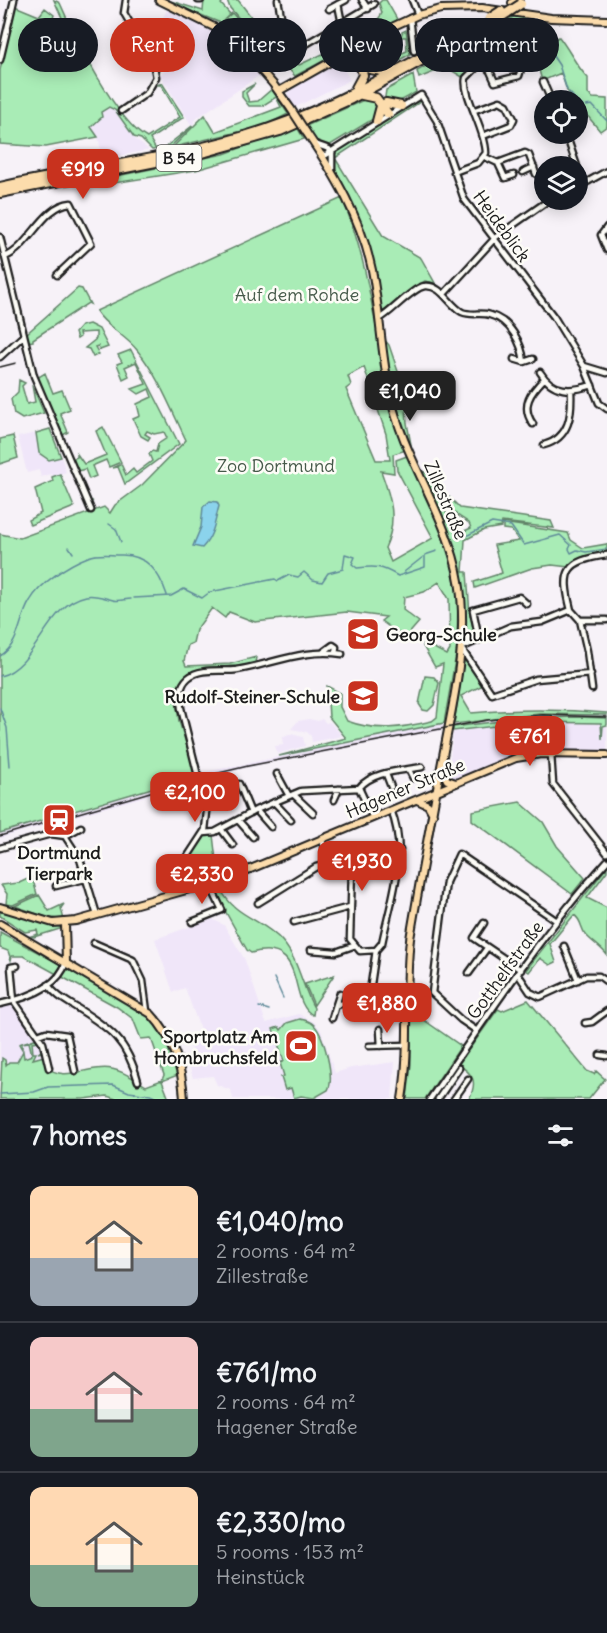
<!DOCTYPE html>
<meta charset="utf-8">
<style>
body{margin:0;font-family:Delius,sans-serif;background:#20242c;color:#f1f3f6;height:100vh;display:flex;flex-direction:column;font-size:22px;white-space:nowrap}
*{box-sizing:border-box;margin:0}
p{font-size:20px;color:#9ea1a6}
.icon{flex:none;width:33px;height:33px;fill:none;stroke:currentColor;stroke-width:2;stroke-linecap:round;stroke-linejoin:round}
.map{position:relative;height:1099px;overflow:hidden}
.details{display:flex;flex-direction:column;background:#171b24;flex:1}
.details>*{flex:none}
.banner{position:absolute;left:18px;top:18px;width:572px;height:54px;display:flex;gap:12px}
.tools{position:absolute;left:534px;top:90px;display:grid;gap:12px}
.tools a{display:grid;place-items:center;width:54px;height:54px;border-radius:50%;background:#171b24;box-shadow:0 3px 15px #0003;font-size:30px}
.price{position:absolute;translate:-50% -51px;padding:0 14px;border-radius:12px;background:#c8321e;color:#fff;font-size:20px;line-height:39px;filter:drop-shadow(0 2px 3px #0008)}
.price::after{content:'';position:absolute;left:50%;top:36px;width:18px;height:14px;margin-left:-9px;background:inherit;clip-path:polygon(0 0,100% 0,50% 100%)}
.price.active{background:#222;color:#fff}
ul{padding:0;list-style:none}
li{display:flex;align-items:center;gap:18px;height:150px;padding:0 30px}
li+li{border-top:2px solid #363941}
li span{display:grid;place-items:center;flex:none;width:168px;height:120px;border-radius:12px;color:#555}
li>.icon{margin-inline-start:auto}
span .icon{width:72px;height:72px;fill:#fffc;stroke-width:1}
li b{font-size:26px}
h2{display:flex;justify-content:space-between;align-items:center;height:72px;padding:0 30px;font-size:26px}
.pill{padding:0 21px;border-radius:27px;background:#171b24;box-shadow:0 3px 15px #0003;font-size:21px;line-height:54px}
.pill.active{background:#c8321e;color:#fff}
.map>svg:first-child{display:block}
</style>
<div class="map">
<svg width="607" height="1099" viewBox="0 0 607 1099">
<rect width="100%" height="100%" fill="#f7f2f8"/>
<filter id="ink" filterUnits="userSpaceOnUse"><feTurbulence type="fractalNoise" baseFrequency=".0167" numOctaves="2"/><feDisplacementMap in="SourceGraphic" scale="12" xChannelSelector="R" yChannelSelector="G"/><feConvolveMatrix kernelMatrix="1 2 1 2 8 2 1 2 1" color-interpolation-filters="sRGB"/></filter>
<g filter="url(#ink)">
<path fill="#f0e6f9" d="M167 10 225 35 260 75 197 118 192 126 160 75 175 61 157 29Z
M340 62 350 80 294 108 287 97 289 89Z
M109 107 115 110 136 140 149 150 103 159 98 137 91 127 102 117 101 112Z
M36 433 49 460 61 457 66 472 52 477 51 474 41 477 39 470 27 473 18 437Z
M539 714 607 715V718L539 717 453 727 454 724 474 720Z
M309 719 318 721 322 719 326 723 330 722 342 736 312 742 311 736 307 732 291 729 298 721Z
M537 722 607 723V751L525 752 455 778 448 776 453 731Z
M444 723 442 730 248 767 203 780 201 773Z
M291 734 303 737 305 746 277 754 275 746 283 745 282 738Z
M197 775 198 780 177 787 0 838V833Z
M212 919 224 925 245 960 266 1023 299 1014 314 1022 321 1030 335 1073 351 1068 395 1062 392 1098 396 1099H233L231 1090 217 1085 213 1076 193 1078 187 1058 194 1056 190 1046 200 1042 203 1037 185 988 173 992 155 939Z
M14 1005 41 1043 44 1055 23 1063 0 1065V1007Z"/>
<path fill="#a9ecb6" stroke="#628469" stroke-width="1.5" fill-rule="evenodd" d="M54 0 60 3C75 38 117 122 147 138L180 117 161 85H157L162 83 184 117 150 139 155 148H164L192 126 170 147 152 150 141 139 134 137 115 110 109 107 101 112 102 117 91 127 98 137 46 147 0 144V70L15 6 39 16 45 8 54 15 51 24 53 26 61 24 65 31H68Z
M204 0H224L221 4 230 14 223 21 232 13 255 38 248 46 228 26 169 2 171 1 203 11Z
M227 0H238L263 32 256 38 230 8Z
M382 0H386L398 21 295 76 279 58 283 55 299 65C320 55 373 33 382 13L379 3Z
M515 16 532 18 529 30 496 44 464 78 446 67 419 78 417 71Z
M406 30 410 54 382 70 368 65 364 51 369 44 377 38 370 46 369 56 382 49 390 56 400 51 402 53 407 51 406 37H401L402 32Z
M262 36 282 64 269 72 249 49Z
M559 37C570 51 576 66 588 78V94L593 98 607 99V126L600 131 567 91 561 73 542 81 533 48Z
M413 75 416 92C406 98 395 107 385 97L386 90Z
M255 84 246 93 249 102 258 101 272 89 288 114 264 126 173 147 205 115 215 132 281 107 276 97 262 106H249L242 97V91Z
M368 98 378 103V116L327 147 316 141 306 126Z
M420 99 423 100 335 158 383 236 421 258 435 283 425 281C408 289 399 306 381 312 373 257 360 208 330 161L334 158V153Z
M297 127 304 139 196 170 114 183 112 177 224 154Z
M342 198C364 250 372 305 382 360 387 391 398 421 406 450L393 454 394 473 381 471C391 498 398 520 385 548L391 562 433 538 397 470 396 460 407 456 448 545 458 598 457 649 444 723 279 756 346 738 329 717 327 686 340 693V707L347 721C377 732 402 728 432 721L437 717 443 664 435 667 423 646 425 636 432 647 447 655 450 650 449 599 439 582 424 592 404 597 403 610 419 622 407 636 398 633 381 621 386 617 347 612 255 622 229 612 225 618 212 608 196 630 193 643 188 645 184 661 186 666 230 664 256 657 255 664C231 668 192 663 180 687L174 686 179 721 196 775 0 833V534L20 538 104 507 110 513 115 505 142 485 186 440C171 409 159 377 137 350 125 335 106 327 96 311ZM364 367 386 434 390 460H376L346 389 351 385 348 376Z
M78 288 82 289 90 304 88 303 33 339V341L27 342 25 335Z
M89 324 99 329 108 347 100 350 98 346 95 347 99 354 93 357 89 349 85 348 96 339V332L79 333 80 337 77 339 75 333 81 326Z
M384 339 389 345 405 392 407 423 412 450 396 403Z
M131 350 179 444 125 484 118 467 112 468 121 464 126 475 133 469 136 473 152 461 149 454 152 451 156 452 158 444 167 438 164 432 154 434 147 431 145 434 150 437 148 440 141 436 133 419 140 416 137 404 152 397 149 389 139 394 132 389 146 384 136 362 125 367 129 376 123 379 117 364 122 362 118 355Z
M45 373 53 393 62 390 70 409 60 413 68 432 63 435 64 437 37 378Z
M19 380 25 383 22 386 27 404 35 402 32 385 44 413 22 419 14 414 11 399 18 392Z
M103 427 121 462 109 467 106 460 92 466 96 476 89 479 85 469 78 471 91 501H93L91 502 72 459 77 457V454L84 464 106 455 96 431Z
M50 429 61 457 49 460 39 453 36 433Z
M13 436 18 458 0 464V439Z
M422 471 431 475 446 513 460 533 471 528 469 523C459 516 450 512 445 500L449 497 460 508 551 521 554 528 502 522 501 527 484 530 465 540 463 572H467L470 616 477 638 471 642 465 640C467 575 449 529 422 471Z
M60 474 74 507 30 525 28 520 41 513 35 489 53 481 52 477Z
M503 523 568 533 571 540 583 548 607 544V553L586 557 569 567 552 565 532 568 475 588 474 582 502 573 494 545 519 541 511 530 503 529Z
M465 653 485 684 461 696 471 713C516 709 562 709 607 713V715L539 714 454 724Z
M425 676 434 677 439 683 434 705 428 711 423 710 419 704Z
M577 717 607 718V725L603 726 602 739 601 723 532 722V750H538L539 751 531 753 537 751 530 750V722L453 731V727L525 718Z
M520 802 543 822 557 846 585 878 572 894 472 820V811Z
M213 835 218 877 197 883 194 878 200 876 198 865 191 867 192 853 204 836Z
M607 867V871L587 898 607 908V955C601 947 592 942 586 935 580 928 582 920 574 915L550 944 556 962 550 965 540 958 529 972 526 970Z
M32 877 37 894 13 905 6 904 7 894 1 885 19 883Z
M220 888C235 918 262 918 282 941 299 960 302 987 314 1008L313 1015C287 1003 308 938 251 953L247 950 214 891Z
M39 895 49 911 64 904 61 908 64 920 46 917 15 906Z
M0 912H8L63 928 34 937 31 936 38 934 37 930 25 932 0 916Z
M0 932 60 964 65 970 69 969C94 984 153 1010 164 1036 170 1049 170 1063 178 1075L162 1081 169 1099H116L107 1096 84 1099H0L2 1058 5 1060 6 1065 9 1062H17L23 1051 24 1058 32 1055 29 1042 22 1043V1049L19 1044 38 1038 43 1052 38 1053 41 1051 39 1041 32 1042 33 1053H36L33 1059 44 1056 45 1066C65 1084 89 1064 112 1069 124 1071 136 1080 146 1086L162 1080 164 1075 151 1038 141 1039 133 1019 117 1007 24 956H12L11 960 8 951 0 948Z
M334 975 314 1005 305 984Z
M528 1000 587 1071 594 1074 596 1071 605 1079 589 1099H469C477 1083 475 1074 458 1065L498 1009 502 1011Z
M411 1011 461 1046 425 1099H407L411 1064Z
M300 1019C306 1020 310 1021 314 1025 324 1035 335 1078 328 1090L314 1098 301 1096 294 1098 291 1088 285 1090 281 1077 284 1076 280 1063 284 1061 273 1029 279 1027 281 1030 287 1023Z"/>
<path fill="#8bd3ec" stroke="#5f8a99" stroke-width="1.5" d="M210 501 217 502 219 506C215 520 214 536 202 548L193 546 201 527 203 507Z"/>
<g fill="none" stroke-linecap="round" stroke-linejoin="round">
<path stroke="#5f8a99" stroke-width="1.5" d="M546 46 559 65 567 90
M569 92 576 100
M578 102 583 106
M586 106 592 105 607 121
M109 524 116 529 121 542
M460 539 492 523 511 526 524 545 560 535 571 545 569 549 571 553 577 550 586 552 607 549
M69 547 73 553
M404 572 423 557
M134 598 171 596 184 589 202 598 210 592 275 579 278 581 289 575 298 577 304 572 313 580 322 582 328 573 343 569 345 554 355 557 352 564 357 568C376 566 381 566 398 576L425 567V555L437 551
M0 656C21 643 18 620 30 601 40 583 69 564 88 557 98 553 109 555 120 555 147 554 159 572 167 595
M0 676C37 667 46 604 86 596 95 594 104 598 113 600 119 602 125 599 131 599
M0 708 7 728 10 766
M274 978 283 998
M259 1007 269 1010
M0 1094 34 1092 48 1087 113 1085 129 1092 150 1095 160 1099"/>
<defs>
<path id="minor" d="M198 0H201
M278 0 282 21 301 47 374 4
M362 0 368 9
M412 0 418 15
M338 4 342 24
M329 9 346 0
M410 18 414 51
M0 60 14 0
M481 62 490 71 495 82 519 76 521 69 508 41
M543 82 551 100
M475 110 500 101 507 105 514 119 511 125 483 136
M121 111 147 93 156 77 153 62 124 13 126 0
M566 134 583 184
M315 144 329 149
M321 155H326L421 95 437 121 464 199 554 317 584 366 599 403 607 409
M485 157 498 163 505 178 514 175
M498 163 525 153 529 155 536 174
M332 170V152
M454 172 478 163 486 153C486 131 462 94 466 78L500 44 530 33 536 16
M523 172 534 167
M578 187 607 171
M607 227 601 235 607 250
M0 237 34 376 91 510
M5 257C30 247 43 205 71 203L91 243 57 275
M444 294 496 237 549 200
M379 319C391 313 413 287 425 286 441 284 450 306 462 312 471 316 481 312 490 315 510 320 522 343 524 362
M0 357 23 336
M514 359 524 362 533 359
M584 366 607 373
M540 372C553 393 571 392 592 385
M533 424C520 406 531 392 544 379
M544 445C570 438 572 414 571 391
M571 610 580 620H607
M580 620 587 651 592 689
M479 639 473 610 519 597 527 604
M322 653 333 645 336 647 335 653
M591 674 536 679 492 694 461 648 511 626 542 622 571 610C561 571 565 561 607 555
M551 754 553 784 607 853
M409 770 413 778
M277 774 289 796
M386 774 391 787
M239 784 251 813
M294 795 313 813
M334 800 339 789
M274 802 291 820
M256 810 271 827
M373 818 359 788C372 771 402 771 422 767
M238 820 253 837
M221 829 233 845
M204 833 215 832 256 810 301 791 359 788
M65 836 81 827
M322 840 330 864
M0 848 51 834 65 836 80 859 97 915
M56 886 85 879
M193 889 188 856 205 830 207 812 181 708C180 697 179 686 188 678 200 667 222 672 237 670 273 664 304 648 342 654
M258 903 316 867 330 864 352 867
M192 922 222 910 210 885
M294 922 350 907
M484 923 474 938 521 970
M94 943 133 960 143 981 147 1011
M564 946 578 980
M311 950 336 952 353 946
M376 950 360 951 350 939 352 867 384 853 400 850
M17 966 11 967 14 1001 43 1043 49 1068
M469 973 487 948
M518 974 530 992 540 997 586 976H599L607 982
M48 985C56 996 66 1001 77 1008 111 1029 127 1041 138 1081
M369 998 376 950 382 943C391 899 409 855 391 810
M0 1004C23 999 59 988 66 962
M336 1005 340 993
M332 1018 336 1005 375 997
M585 1023 592 1022 607 1011
M380 1029 381 1046
M477 1031 461 1020 432 993 446 882 459 854 557 921
M38 1035 46 1032 67 1035 75 1071
M369 1046 407 1045
M600 1055 607 1056
M430 1099C486 1018 541 934 607 861
M438 1099 459 1068
M454 1099 468 1079"/>
<path id="major" d="M159 0 230 35 273 84 291 109
M279 91 394 26 418 15 441 9 482 8 551 18 607 20
M306 132C335 175 361 218 372 270 380 311 381 354 390 395 404 460 448 515 459 581 469 641 453 702 442 761 431 820 420 879 410 939 404 992 411 1046 402 1099
M442 770 447 780 456 783
M417 800 428 805 433 814
M0 907 53 923 76 921 229 878 516 758 541 754 607 755
M0 924 151 1014C174 1039 182 1066 184 1099
M65 924 66 962"/>
<path id="highway" d="M513 3 518 0
M354 48 359 52 370 69 388 72
M362 56 363 48 370 39
M338 57 350 56 360 63 363 75 356 88
M362 95 376 98 388 114
M386 103 401 106
M377 121 381 106
M0 187C89 167 181 158 267 129 340 104 409 64 476 27
M0 193 206 152 280 131 351 99 498 19"/>
</defs>
<use href="#minor" stroke="#1c1c1c" stroke-width="9"/>
<use href="#major" stroke="#1c1c1c" stroke-width="10"/>
<use href="#highway" stroke="#1c1c1c" stroke-width="12"/>
<use href="#minor" stroke="#fdfcf7" stroke-width="4.5"/>
<use href="#major" stroke="#fcdcac" stroke-width="6"/>
<use href="#highway" stroke="#fcdcac" stroke-width="8"/>
<path stroke="#1c1c1c" stroke-width="1.5" d="M0 367 16 363
M0 836 198 778 248 766 487 720 543 715 607 717"/>
<defs>
<path id="major-bridge" d="M291 109 306 132"/>
<path id="highway-bridge" d="M490 18 501 11
M498 19 521 4"/>
</defs>
<use href="#major-bridge" stroke="#1c1c1c" stroke-width="10" stroke-linecap="butt"/>
<use href="#highway-bridge" stroke="#1c1c1c" stroke-width="12" stroke-linecap="butt"/>
<use href="#major-bridge" stroke="#fcdcac" stroke-width="6"/>
<use href="#highway-bridge" stroke="#fcdcac" stroke-width="8"/>
</g>
</g>
<defs>
<symbol id="school-square" viewBox="-11 -11 22 22"><rect x="-9" y="-9" width="18" height="18" rx="4" fill="#c8321e" stroke="#fdfcf7"/><path d="M0-5L7-2L0 1L-7-2ZM-4 1L0 2.5L4 1V4Q0 6-4 4Z" fill="#fff"/></symbol>
<symbol id="station-square" viewBox="-11 -11 22 22"><rect x="-9" y="-9" width="18" height="18" rx="4" fill="#c8321e" stroke="#fdfcf7"/><path d="M-3-6H3Q5-6 5-4V2Q5 4 3 4L4.5 6H3L1.5 4h-3L-3 6H-4.5L-3 4Q-5 4-5 2V-4Q-5-6-3-6ZM-3.5-4v3h7v-3ZM-3.5 1v1.5H-2V1ZM2 1v1.5H3.5V1Z" fill="#fff"/></symbol>
<symbol id="stadium-square" viewBox="-11 -11 22 22"><rect x="-9" y="-9" width="18" height="18" rx="4" fill="#c8321e" stroke="#fdfcf7"/><path d="M0-5a6.5 5 0 1 0 0 10a6.5 5 0 1 0 0-10ZM-3.5-1.8h7v3.6h-7Z" fill="#fff"/></symbol>
</defs>
<g fill-rule="evenodd">
<use href="#school-square" x="344" y="615" width="38" height="38"/>
<use href="#school-square" x="344" y="677" width="38" height="38"/>
<use href="#station-square" x="40" y="801" width="38" height="38"/>
<use href="#stadium-square" x="282" y="1027" width="38" height="38"/>
</g>
<g text-anchor="middle" dominant-baseline="central" stroke-width="5" stroke-linejoin="round" paint-order="stroke">
<rect fill="#fdfcf7" stroke="#605f5e" stroke-width="1.5" x="156.5" y="145" width="45" height="26" rx="4.5"/>
<g font-size="16" font-weight="bold" fill="#1c1c1c">
<text x="179" y="158">B 54</text>
</g>
<g font-size="18" fill="#1c1c1c" stroke="#fdfcf7">
<text transform="translate(502 226) rotate(54)">Heideblick</text>
<text transform="translate(446 500) rotate(67)">Zillestraße</text>
<text transform="translate(405 788) rotate(-23)">Hagener Straße</text>
<text transform="translate(505 970) rotate(-54)">Gotthelfstraße</text>
</g>
<g font-size="18" fill="#465a4a" stroke="#fdfcf7">
<text x="297" y="294">Auf dem Rohde</text>
<text x="276" y="465">Zoo Dortmund</text>
</g>
<g font-size="18" font-weight="bold" fill="#1c1c1c" stroke="#fdfcf7" text-anchor="end">
<text x="386" y="634" text-anchor="start">Georg-Schule</text>
<text x="340" y="696">Rudolf-Steiner-Schule</text>
<text x="59" y="852" text-anchor="middle">Dortmund<tspan x="59" dy="21">Tierpark</tspan></text>
<text x="278" y="1036">Sportplatz Am<tspan x="278" dy="21">Hombruchsfeld</tspan></text>
</g>
</g>
</svg>
<div class="tools">
<a><svg class="icon" aria-label="locate" viewBox="0 0 24 24"><circle cx="12" cy="12" r="6"/><path d="M12 2v4M12 18v4M2 12h4M18 12h4"/></svg></a>
<a><svg class="icon" aria-label="layers" viewBox="0 0 24 24"><path d="M12 4l9 5-9 5-9-5zM3 14l9 5 9-5"/></svg></a>
</div>
<b class="price" style="left:83px;top:200px">€919</b>
<b class="price active" style="left:410px;top:422px">€1,040</b>
<b class="price" style="left:530px;top:767px">€761</b>
<b class="price" style="left:195px;top:823px">€2,100</b>
<b class="price" style="left:362px;top:892px">€1,930</b>
<b class="price" style="left:202px;top:905px">€2,330</b>
<b class="price" style="left:387px;top:1034px">€1,880</b>
<div class="banner">
<a class="pill">Buy</a>
<a class="pill active">Rent</a>
<a class="pill">Filters</a>
<a class="pill">New</a>
<a class="pill">Apartment</a>
</div>
</div>
<section class="details">
<h2>7 homes<svg class="icon" aria-label="filters" viewBox="0 0 24 24"><path d="M4 7h16M4 17h16"/><circle cx="9" cy="7" r="2"/><circle cx="15" cy="17" r="2"/></svg></h2>
<ul>
<li><span style="background:linear-gradient(#ffd9b3 60%,#9aa5b1 0)"><svg class="icon" aria-label="home" viewBox="0 0 24 24"><path d="M3 11l9-7 9 7M6 9v11h12V9"/></svg></span><div><b>€1,040/mo</b><p>2 rooms · 64 m²</p><p>Zillestraße</p></div></li>
<li><span style="background:linear-gradient(#f6c9c9 60%,#7fa58c 0)"><svg class="icon" aria-label="home" viewBox="0 0 24 24"><path d="M3 11l9-7 9 7M6 9v11h12V9"/></svg></span><div><b>€761/mo</b><p>2 rooms · 64 m²</p><p>Hagener Straße</p></div></li>
<li><span style="background:linear-gradient(#ffd9b3 65%,#7fa58c 0)"><svg class="icon" aria-label="home" viewBox="0 0 24 24"><path d="M3 11l9-7 9 7M6 9v11h12V9"/></svg></span><div><b>€2,330/mo</b><p>5 rooms · 153 m²</p><p>Heinstück</p></div></li>
</ul>
</section>
